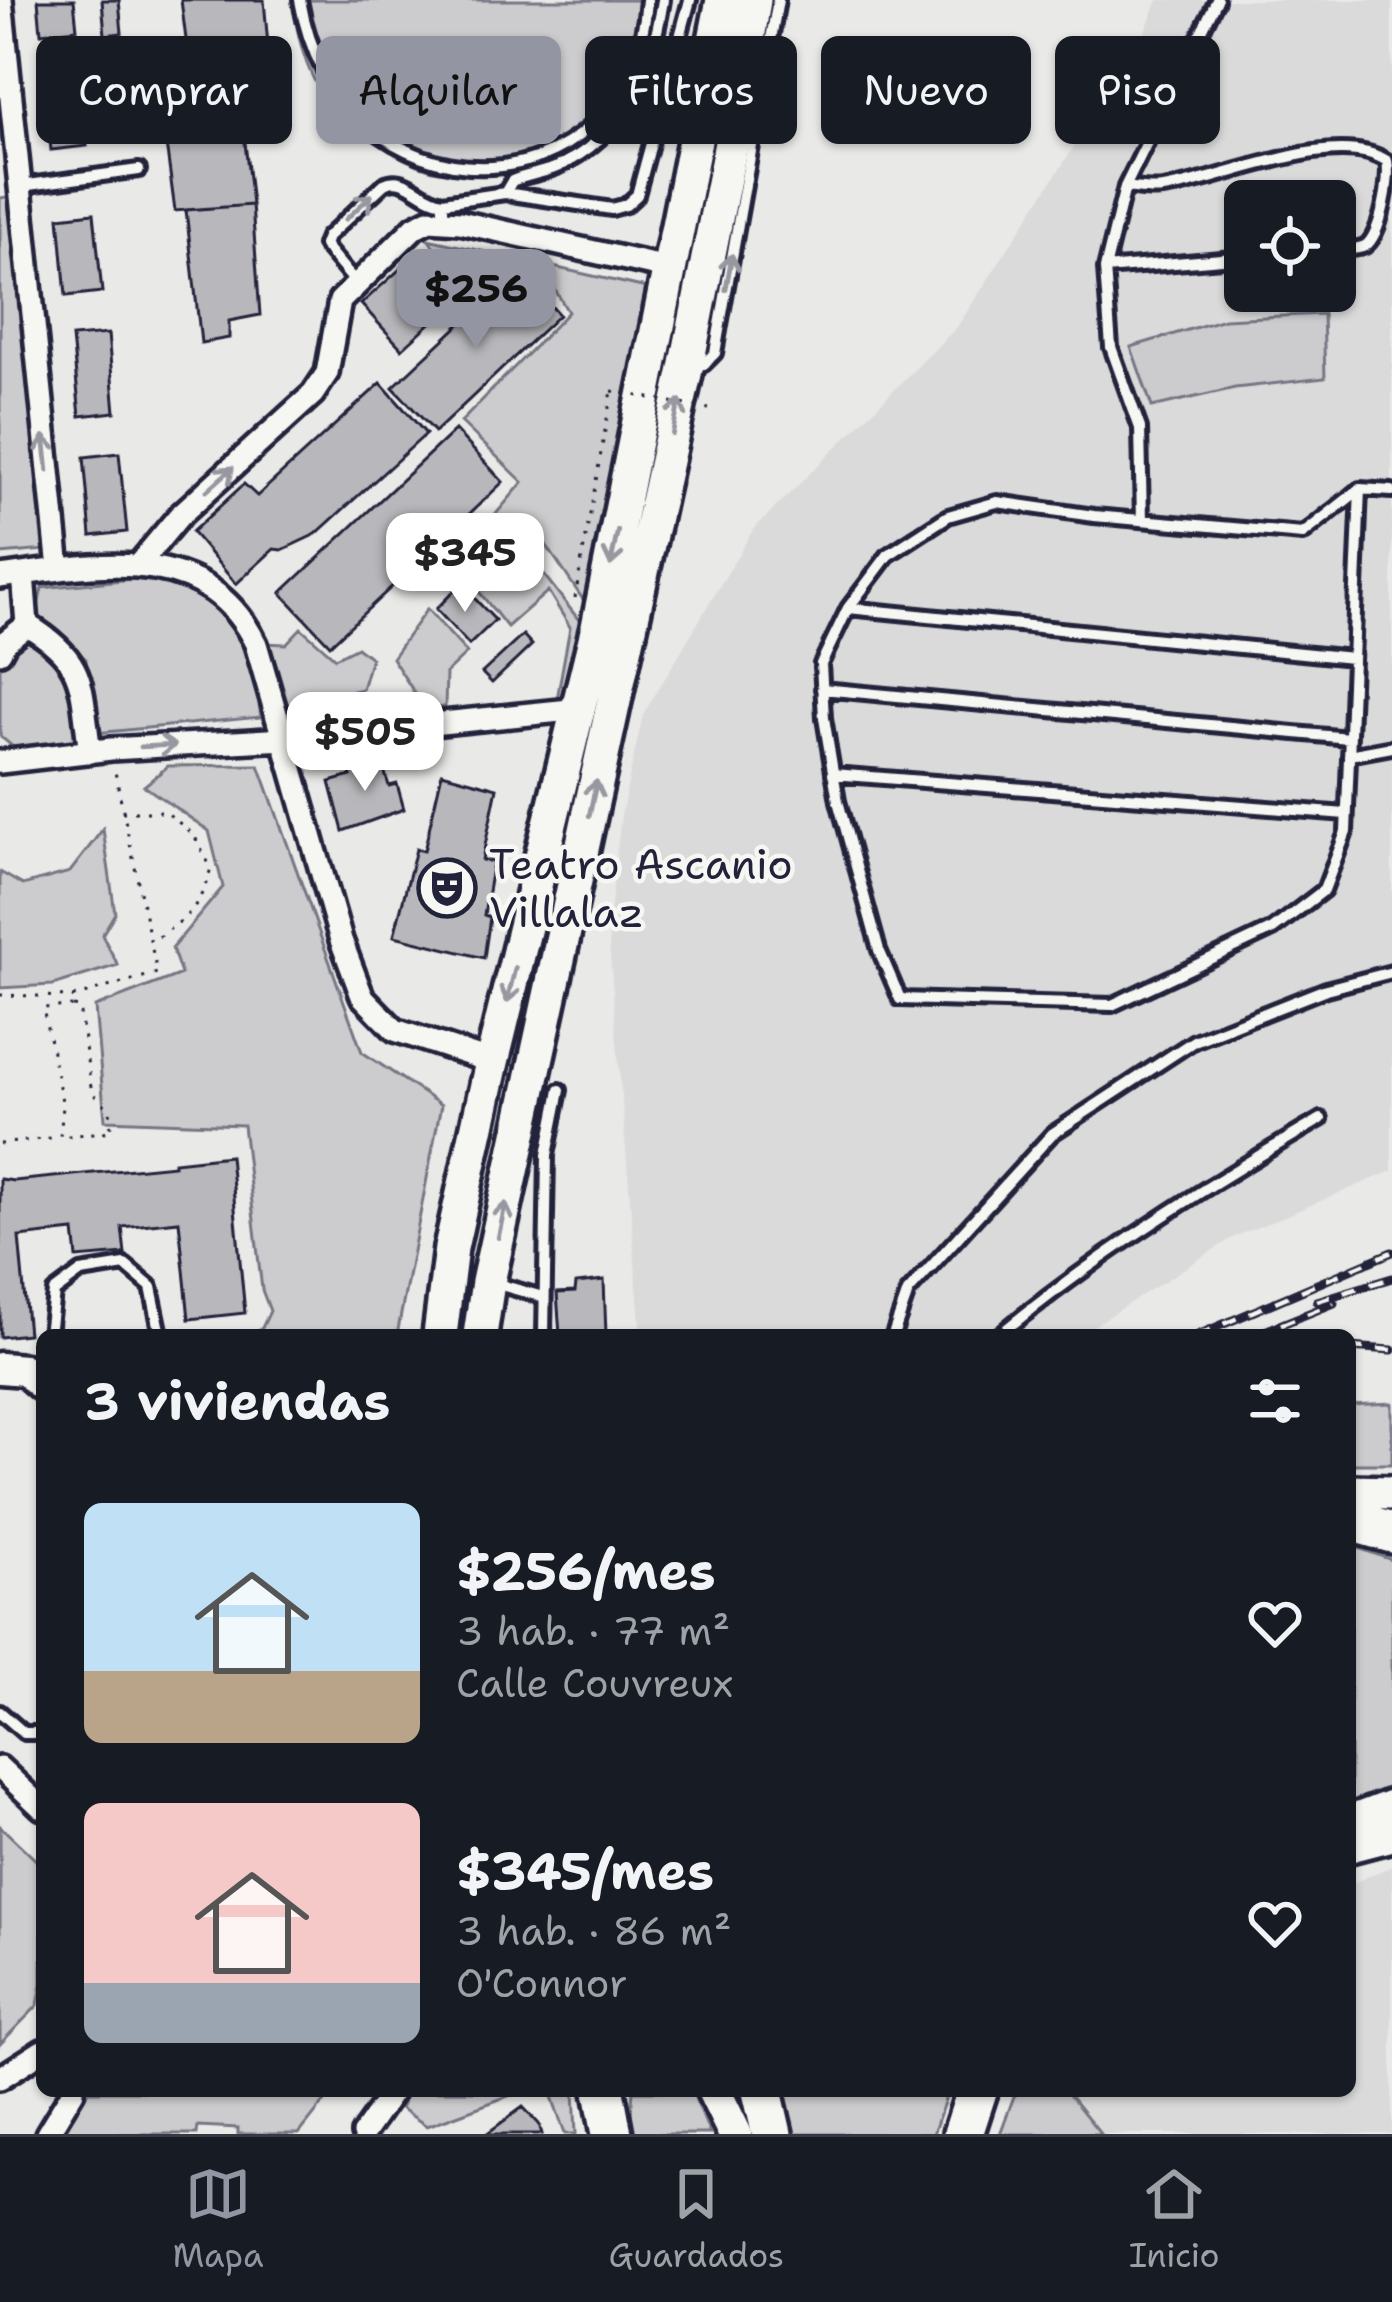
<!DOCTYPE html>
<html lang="es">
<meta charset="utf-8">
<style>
body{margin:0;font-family:"Shantell Sans",sans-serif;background:#242831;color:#f1f3f6;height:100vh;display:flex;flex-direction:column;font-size:45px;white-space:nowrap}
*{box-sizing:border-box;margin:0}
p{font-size:39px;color:#9ea1a6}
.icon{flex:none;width:66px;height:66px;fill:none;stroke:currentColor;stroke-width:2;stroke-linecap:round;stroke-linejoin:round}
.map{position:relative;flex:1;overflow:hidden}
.details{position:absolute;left:36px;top:1329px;width:1320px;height:768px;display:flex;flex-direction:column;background:#171b24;border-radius:18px;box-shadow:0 3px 9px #0004}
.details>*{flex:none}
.top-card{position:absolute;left:36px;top:36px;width:1320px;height:108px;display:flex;gap:24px}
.fabs{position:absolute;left:1224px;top:180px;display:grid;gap:24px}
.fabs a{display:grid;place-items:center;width:132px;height:132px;border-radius:18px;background:#171b24;box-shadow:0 3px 9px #0004;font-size:60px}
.price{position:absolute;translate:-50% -102px;padding:0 27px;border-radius:24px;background:#fff;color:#222;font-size:39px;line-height:78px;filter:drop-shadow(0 3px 6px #0008)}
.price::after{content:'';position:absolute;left:50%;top:72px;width:36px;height:27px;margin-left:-18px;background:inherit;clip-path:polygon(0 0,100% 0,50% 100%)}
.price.active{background:#9495a2;color:#111}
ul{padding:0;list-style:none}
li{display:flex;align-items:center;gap:36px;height:300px;padding:0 48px}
li span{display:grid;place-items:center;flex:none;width:336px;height:240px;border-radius:18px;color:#555}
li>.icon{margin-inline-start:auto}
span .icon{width:144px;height:144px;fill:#fffc;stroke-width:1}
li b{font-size:51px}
h2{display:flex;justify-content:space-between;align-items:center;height:144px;padding:0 48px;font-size:51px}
.pill{padding:0 42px;border-radius:18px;background:#171b24;box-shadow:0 3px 9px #0004;font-size:42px;line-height:108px}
.pill.active{background:#9495a2;color:#111}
.menu{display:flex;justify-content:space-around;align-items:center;height:168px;border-top:3px solid #363941;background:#171b24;font-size:33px;color:#9ea1a6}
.menu a{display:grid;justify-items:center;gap:6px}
.menu .active{color:#9495a2}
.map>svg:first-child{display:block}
</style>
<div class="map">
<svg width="1392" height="2134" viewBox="0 0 1392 2134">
<rect width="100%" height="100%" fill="#e9e9e7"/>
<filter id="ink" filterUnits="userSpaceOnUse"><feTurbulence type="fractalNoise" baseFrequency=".00833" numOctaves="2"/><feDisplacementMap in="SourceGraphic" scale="24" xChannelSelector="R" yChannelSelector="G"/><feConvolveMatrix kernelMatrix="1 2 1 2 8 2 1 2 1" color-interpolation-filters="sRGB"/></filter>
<g filter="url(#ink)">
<path fill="#dadada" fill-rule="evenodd" d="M1158 0H1392V1171L1234 1237 1079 1335H641L608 931 621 815 643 715 753 530 957 327 1137 50ZM1245 201H1335V291H1245Z
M1392 1866V2134H1101L1066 2091H1350V1884Z"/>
<path fill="#ccccce" stroke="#777784" stroke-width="3" d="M292 0H656C653 97 573 175 476 173 458 173 438 173 421 166 400 159 383 146 366 133 352 122 334 110 324 96 304 70 297 31 292 0Z
M14 196 46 550 0 554V198Z
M428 239 651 289 584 601 534 527 464 552 523 482 461 422 568 312 550 281 515 265 474 300Z
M1323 314 1325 378 1235 388 1152 407 1131 347 1224 319Z
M520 544 582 624 569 696 557 699 570 627 548 591 507 627 469 579 473 569Z
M143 578C180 584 231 602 246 641 255 664 257 693 261 717L95 733 86 659 36 616 42 588Z
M427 609 467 653 446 673 445 707 425 709 392 658Z
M301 628 335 658 357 647 371 658 362 689 278 707 265 643 286 644Z
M26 641H38L68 666 78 735 72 741 14 748 0 736V665L4 655Z
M259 765 362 1052 441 1105 397 1335H252L262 1328 270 1311 262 1290 243 1125 105 1120 95 1007 181 974 172 948 223 887 209 831 144 786 168 766Z
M103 829 115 913 102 935 118 965 53 985 0 988V872L23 885 70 872Z
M1392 1403V1464H1350V1405Z
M1350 1545 1392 1560V1789L1350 1807Z
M0 1826 42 1866V1984L38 2005 0 2044Z
M78 2091H333L299 2134H238V2128L198 2126 197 2134H58Z
M409 2091H522L427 2126 400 2108Z
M550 2091H574L576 2134H565Z
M633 2091H692L710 2134H629Z
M776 2091H948L933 2134H787Z
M1016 2091H1066L1101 2134H1000Z"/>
<path fill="#b8b8bc" stroke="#22223b" stroke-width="3" d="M38 0H74L77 29 41 33Z
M102 0H119L122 33 105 35Z
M181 0H264L272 90 193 95Z
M78 67 87 146 51 150 43 71Z
M240 98 252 205 175 211 161 106Z
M252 205 260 315 229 321V338L201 343 186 210Z
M94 213 102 292 66 296 59 217Z
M418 253 459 297 402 349 361 304Z
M519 269 559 315 435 432 393 387Z
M108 334 115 412 80 416 72 337Z
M381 383 426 434 316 534 282 550 274 549 236 584 192 532 244 484 257 496Z
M455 430 503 482 446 536 452 542 405 587 399 580 330 645 281 593Z
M119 453 127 532 91 536 84 457Z
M461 584 495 620 469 645 436 609Z
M523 635 532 645 492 683 482 673Z
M379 754 389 786 397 784 404 809 343 831 330 782 351 776 348 763Z
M442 773 497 788 482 860 493 862 484 915 490 917 484 958 394 936 416 849 424 851Z
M230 1156 245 1313 189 1319 179 1221 122 1227 125 1254 77 1258 74 1231 19 1237 28 1334 0 1337V1179L14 1181 174 1165V1162Z
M604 1280 606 1335H560L557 1293 575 1292 576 1283Z
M523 2107 539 2124 542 2134H486Z"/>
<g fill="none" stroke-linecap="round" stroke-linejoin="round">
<defs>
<path id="lane" d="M300 0C338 223 630 223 647 0
M21 186 139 170
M1125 187C1137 188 1151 191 1163 189 1221 181 1336 127 1387 161 1391 178 1381 236 1365 246 1357 250 1343 249 1335 250
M505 193 512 181C526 175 543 173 557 167 626 135 652 71 663 0
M443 220V202L505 193 612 209 626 205 637 195 690 0
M1105 269 1245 257
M356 283 324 245 327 237 384 184C406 173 420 199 443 202
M695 366 704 364 715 353 778 0
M1360 489 1346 832 1324 890 1273 929 1112 1005 900 999 879 950 838 801 824 718 821 664 848 608 888 555 948 516 997 502 1094 516 1303 534 1360 489 1392 491
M1142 520 1140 428 1111 347 1105 269 1125 187 1217 0
M848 608 1352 658
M822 689 1349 738
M1349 755 1392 747
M833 774 1346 814
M494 1283 543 1297
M49 1335 54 1292 81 1272 125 1265 151 1287 161 1335
M544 1335 547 1155 560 1090
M893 1335 908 1292 1052 1134 1194 1041 1326 989 1392 972
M999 1335C1099 1253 1209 1185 1321 1119
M0 1712 24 1733H42"/>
<path id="street" d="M1 0 59 569
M139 564 179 516 313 394 327 373 340 301 415 227 429 220 460 222 671 269
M23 574 27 625
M0 577C94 565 205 539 256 644L341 940 362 996 395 1030 492 1062
M27 625C89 662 80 687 90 752
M0 652 6 641 27 625
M0 762 111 749 285 739 580 709
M0 1768 42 1808
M0 2078 42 2051
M47 2134 73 2091
M363 2134 393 2091"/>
<path id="secondary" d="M0 1368 25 1370 42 1385"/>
<path id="primary" d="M440 1335 451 1248 492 1062 598 627 723 0
M480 1335 488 1282 686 369 735 123 754 0
M1350 1492 1392 1493
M1350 1845 1392 1834
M714 2091 735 2134"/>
<path id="highway" d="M1350 1521 1392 1533
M1350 1826 1392 1810
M604 2091 612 2134
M762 2091 772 2134
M963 2134 977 2091"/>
</defs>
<use href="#lane" stroke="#22223b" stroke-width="20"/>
<use href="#street" stroke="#22223b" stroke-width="30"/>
<use href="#secondary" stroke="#22223b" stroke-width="39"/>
<use href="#primary" stroke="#22223b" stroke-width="42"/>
<use href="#highway" stroke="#22223b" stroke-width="48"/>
<path stroke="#22223b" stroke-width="3" stroke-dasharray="3 9" stroke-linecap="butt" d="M575 598 612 391
M122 812H166L194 835 211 868C199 909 188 918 152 941
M0 995 73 997V1004
M73 997 157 973 114 767
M73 1006 79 1007 92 1093 110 1109 111 1131 60 1137 63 1106 43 1008Z
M0 1144 58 1137"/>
<use href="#lane" stroke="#f6f6f2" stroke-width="10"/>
<use href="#street" stroke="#f6f6f2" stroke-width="21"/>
<use href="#secondary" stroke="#f6f6f2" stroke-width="30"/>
<use href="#primary" stroke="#f6f6f2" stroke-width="33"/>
<use href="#highway" stroke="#f6f6f2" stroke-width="39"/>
<defs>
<path id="rail" d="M1317 1301 1392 1278
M1198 1335 1392 1252
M1255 1335 1334 1303
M1350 1347 1392 1350"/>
</defs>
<use href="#rail" stroke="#22223b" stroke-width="9"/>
<use href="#rail" stroke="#f6f6f2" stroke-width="4.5" stroke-dasharray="14" stroke-linecap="butt"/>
<path stroke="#22223b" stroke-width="3" stroke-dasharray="3 9" stroke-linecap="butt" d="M612 391 709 409"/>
</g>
<defs><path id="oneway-shaft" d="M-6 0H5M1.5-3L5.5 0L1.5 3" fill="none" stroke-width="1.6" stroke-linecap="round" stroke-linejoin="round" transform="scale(3)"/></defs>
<g stroke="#9797a0">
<use href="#oneway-shaft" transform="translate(359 207) rotate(-43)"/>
<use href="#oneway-shaft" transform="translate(729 272) rotate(-80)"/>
<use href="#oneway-shaft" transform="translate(676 417) rotate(-78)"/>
<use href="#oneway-shaft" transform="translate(46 453) rotate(-96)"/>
<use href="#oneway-shaft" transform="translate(220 479) rotate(-42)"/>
<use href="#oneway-shaft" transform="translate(614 548) rotate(102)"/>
<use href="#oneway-shaft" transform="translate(158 746) rotate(-3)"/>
<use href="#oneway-shaft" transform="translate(593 798) rotate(-78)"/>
<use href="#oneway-shaft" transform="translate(511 985) rotate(104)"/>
<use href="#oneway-shaft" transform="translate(502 1220) rotate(-78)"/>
</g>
</g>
<defs>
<symbol id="theatre-ring" viewBox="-11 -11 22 22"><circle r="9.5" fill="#f6f6f2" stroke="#22223b" stroke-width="1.5"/><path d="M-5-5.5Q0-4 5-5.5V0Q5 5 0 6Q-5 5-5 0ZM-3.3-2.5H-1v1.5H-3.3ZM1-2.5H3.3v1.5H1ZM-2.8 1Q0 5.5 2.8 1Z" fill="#22223b"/></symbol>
</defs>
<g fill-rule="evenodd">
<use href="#theatre-ring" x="414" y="855" width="66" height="66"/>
</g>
<g text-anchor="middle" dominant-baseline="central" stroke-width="9" stroke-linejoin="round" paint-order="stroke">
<g font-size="42" fill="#22223b" stroke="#f6f6f2" text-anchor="start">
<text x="489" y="864">Teatro Ascanio<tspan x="489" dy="48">Villalaz</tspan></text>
</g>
</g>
</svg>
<div class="fabs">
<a><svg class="icon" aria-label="locate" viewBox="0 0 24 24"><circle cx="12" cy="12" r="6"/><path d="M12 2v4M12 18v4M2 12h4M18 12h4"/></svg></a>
</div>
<b class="price active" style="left:476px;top:351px">$256</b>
<b class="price" style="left:465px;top:615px">$345</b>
<b class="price" style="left:365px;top:794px">$505</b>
<div class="top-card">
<a class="pill">Comprar</a>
<a class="pill active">Alquilar</a>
<a class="pill">Filtros</a>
<a class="pill">Nuevo</a>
<a class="pill">Piso</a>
</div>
<section class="details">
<h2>3 viviendas<svg class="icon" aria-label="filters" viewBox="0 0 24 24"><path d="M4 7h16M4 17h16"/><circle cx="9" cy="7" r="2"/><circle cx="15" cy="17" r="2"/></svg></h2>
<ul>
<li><span style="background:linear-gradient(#bfe0f5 70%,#b9a48a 0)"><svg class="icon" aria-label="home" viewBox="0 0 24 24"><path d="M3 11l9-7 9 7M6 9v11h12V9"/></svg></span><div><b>$256/mes</b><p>3 hab. · 77 m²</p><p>Calle Couvreux</p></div><svg class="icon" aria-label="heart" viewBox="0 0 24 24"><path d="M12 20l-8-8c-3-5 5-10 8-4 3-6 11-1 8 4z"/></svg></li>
<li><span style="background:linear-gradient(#f6c9c9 75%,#9aa5b1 0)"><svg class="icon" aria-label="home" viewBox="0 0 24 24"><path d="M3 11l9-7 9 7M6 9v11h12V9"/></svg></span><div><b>$345/mes</b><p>3 hab. · 86 m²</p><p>O'Connor</p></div><svg class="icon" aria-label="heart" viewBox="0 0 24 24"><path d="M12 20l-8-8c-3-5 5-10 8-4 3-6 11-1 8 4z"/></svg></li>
</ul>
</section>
</div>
<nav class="menu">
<a class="active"><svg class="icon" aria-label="map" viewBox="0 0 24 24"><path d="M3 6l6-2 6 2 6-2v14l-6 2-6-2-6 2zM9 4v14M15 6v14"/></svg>Mapa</a>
<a><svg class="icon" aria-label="saved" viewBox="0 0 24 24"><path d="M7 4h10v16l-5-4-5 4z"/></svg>Guardados</a>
<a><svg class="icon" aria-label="home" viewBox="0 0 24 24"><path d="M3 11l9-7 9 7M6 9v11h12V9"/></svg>Inicio</a>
</nav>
